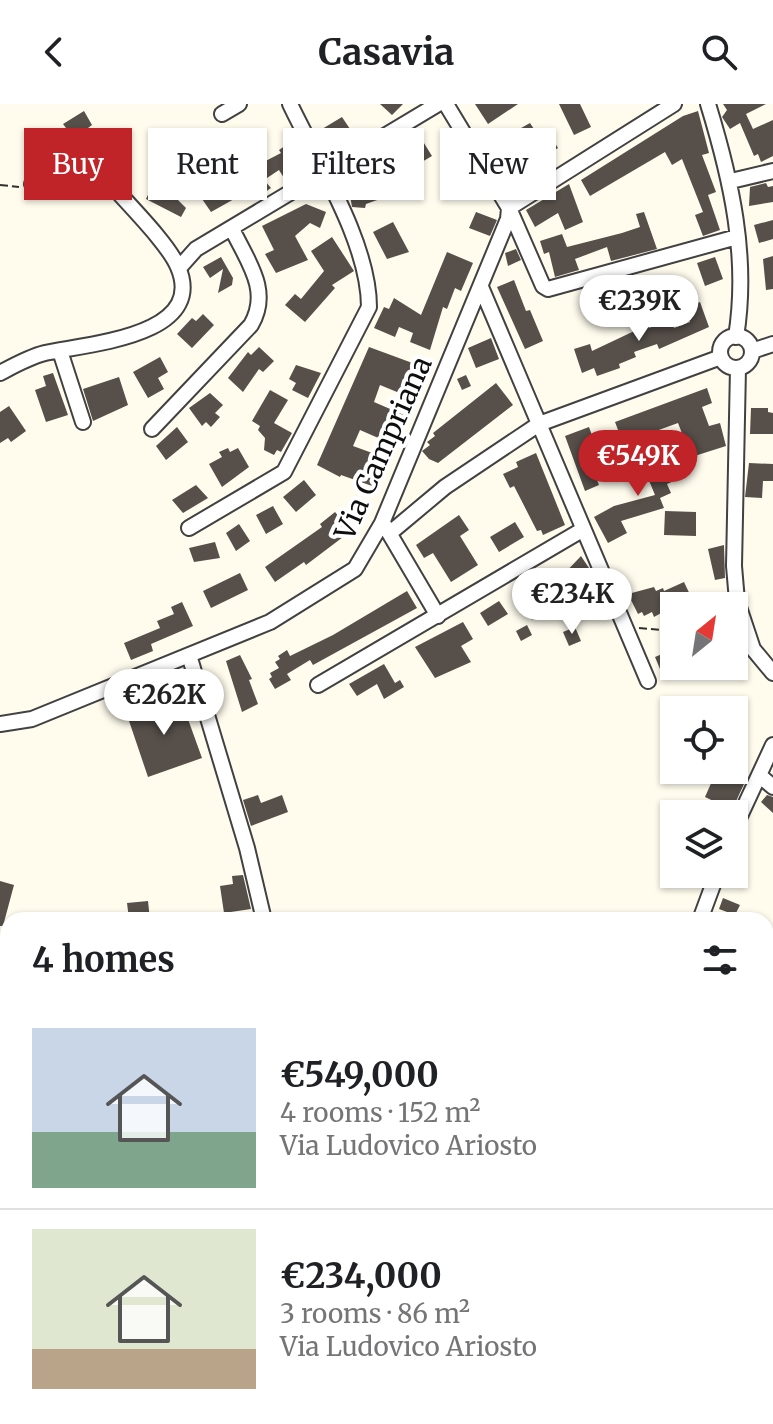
<!DOCTYPE html>
<meta charset="utf-8">
<style>
body{margin:0;font-family:Merriweather,serif;background:#f2f2f2;color:#202124;height:100vh;display:flex;flex-direction:column;font-size:30px;white-space:nowrap}
*{box-sizing:border-box;margin:0}
p{font-size:26px;color:#757577}
.icon{flex:none;width:44px;height:44px;fill:none;stroke:currentColor;stroke-width:2;stroke-linecap:round;stroke-linejoin:round}
.map{position:relative;flex:1;overflow:hidden}
.sheet{position:absolute;left:0px;top:808px;width:774px;height:512px;display:flex;flex-direction:column;background:#fff;border-radius:24px 24px 0 0;box-shadow:0 2px 6px #0004}
.sheet>*{flex:none}
.top-card{position:absolute;left:24px;top:24px;width:726px;height:72px;display:flex;gap:16px}
.needle{width:52px;rotate:30deg}
.fabs{position:absolute;left:660px;top:488px;display:grid;gap:16px}
.fabs a{display:grid;place-items:center;width:88px;height:88px;border-radius:0px;background:#fff;box-shadow:0 2px 6px #0004;font-size:40px}
.price{position:absolute;translate:-50% -68px;padding:0 18px;border-radius:28px;background:#fff;color:#222;font-size:26px;line-height:52px;filter:drop-shadow(0 2px 4px #0008)}
.price::after{content:'';position:absolute;left:50%;top:48px;width:24px;height:18px;margin-left:-12px;background:inherit;clip-path:polygon(0 0,100% 0,50% 100%)}
.price.on{background:#c02328;color:#fff}
ul{padding:0;list-style:none}
li{display:flex;align-items:center;gap:24px;height:200px;padding:0 32px}
li+li{border-top:2px solid #e0e0e0}
li span{display:grid;place-items:center;flex:none;width:224px;height:160px;border-radius:0px;color:#555}
li>.icon{margin-inline-start:auto}
span .icon{width:96px;height:96px;fill:#fffc;stroke-width:1}
li b{font-size:34px}
h2{display:flex;justify-content:space-between;align-items:center;height:96px;padding:0 32px;font-size:34px}
.tag{padding:0 28px;border-radius:0px;background:#fff;box-shadow:0 2px 6px #0004;font-size:28px;line-height:72px}
.tag.on{background:#c02328;color:#fff}
header{display:flex;justify-content:space-between;align-items:center;height:104px;padding:0 32px;background:#fff;font-size:36px;font-weight:700}
.map>svg:first-child{display:block}
</style>
<header><svg class="icon" aria-label="back" viewBox="0 0 24 24"><path d="M15 5l-7 7 7 7"/></svg>Casavia<svg class="icon" aria-label="search" viewBox="0 0 24 24"><circle cx="10" cy="10" r="6"/><path d="M15 15l6 6"/></svg></header>
<div class="map">
<svg width="773" height="1320" viewBox="0 0 773 1320">
<rect width="100%" height="100%" fill="#fffcee"/>
<path fill="#564f4a" d="M380 0H403L392 11Z
M475 0H518L488 20Z
M559 0H580L591 23 574 31Z
M723 0H766L746 10 753 25 773 16V52L761 58 758 50 754 52 740 19 730 25 722 13 727 6Z
M84 7 92 21 84 27 90 38 74 48 61 27 66 24 63 20Z
M698 7 709 49 702 51 716 88 708 91 720 126 703 132 695 111 703 108 682 55 672 61 665 48 590 92 581 76 683 12Z
M342 13 350 25 330 38 322 25Z
M530 19 538 31 547 26 558 44 521 66 524 71 509 80 497 61 523 44 514 28Z
M419 31 432 52 415 62 403 41Z
M289 39 303 62 284 74 279 66 264 76 271 84 258 93 252 85 211 108 200 92 214 82 192 54 205 44 210 51 225 40 236 54 222 64 235 83 255 68 252 64 281 49 279 46Z
M388 49 404 74 378 91 380 95 366 100 365 104 352 103 349 85 382 72 373 58Z
M461 63 472 81 476 78 483 87 469 96 466 91 462 93 448 72Z
M158 69 183 81 178 96 186 104 181 113 146 95Z
M766 79 768 83 773 82V98L749 102 750 83Z
M569 80 583 118 565 126 558 109 535 123 526 106Z
M306 100 326 108 320 124 310 119 295 132 308 156 276 169 265 150 274 146 262 122Z
M476 108 497 116 490 132 469 124Z
M644 108 657 145 611 157 607 143 575 155 579 166 555 173 549 148 544 150 540 137 562 130 567 143 622 129 640 123 636 110Z
M773 116V135L759 139 754 121Z
M393 118 409 148 387 155 373 128Z
M332 133 354 167 332 181 335 184 305 218 285 201 295 190 301 195 324 167 311 147Z
M516 145 521 156 508 162 505 149Z
M447 148 473 159 461 187 455 184 447 205 443 203 430 246 410 238 413 229 399 223 395 233 374 224 384 203 389 205 394 194 421 211Z
M773 152V185L766 186 763 155Z
M221 153 233 174 232 181 218 189 223 165 210 174 203 163Z
M715 153 723 175 705 182 697 159Z
M514 176 526 207 530 206 543 237 525 245 497 183Z
M700 198 709 223 659 245 657 240 634 248 636 253 619 260 620 264 597 272 594 264 582 269 574 245 590 240 592 247 647 221 649 224 671 216 674 224 690 218 685 203Z
M203 210 214 221 192 244 177 230 192 214 196 217Z
M491 234 499 255 476 264 468 244Z
M259 243 274 257 263 268 259 265 243 288 228 274 248 248 251 251Z
M369 243 426 264 414 295 380 281 374 298 404 311 392 340 360 326 353 342 386 354 375 383 341 371 340 373 317 361Z
M160 253 168 268 158 274 164 285 148 294 133 268Z
M296 261 321 269 308 294 292 286 296 279 289 275Z
M53 269 68 311 46 318 35 286 46 282 43 272Z
M466 271 471 282 462 286 457 275Z
M119 273 128 301 93 317 83 285Z
M496 279 513 301 438 359 429 355 422 347 430 341 427 338 435 332 433 329Z
M707 284 712 299 702 303 709 322 720 319 726 342 682 356 675 335 683 332 678 319 623 339 615 318Z
M270 286 288 296 274 319 292 329 281 348 277 346 274 351 264 346 265 334 258 326 260 322 252 317Z
M210 289 223 301 215 309 220 313 211 323 206 318 202 322 189 304Z
M9 302 26 327 11 338 8 334 0 339V308Z
M751 304H768V308L773 309V330H750Z
M177 323 188 338 166 356 156 342Z
M589 323 596 342 585 346 599 381 585 387 565 332Z
M656 343 665 368 670 366 674 377 667 380 671 389 660 394 664 404 621 417 627 429 608 439 594 413 614 402 655 391 638 350Z
M228 344 230 348 238 344 249 363 222 383 209 360 222 353 219 348Z
M536 349 565 421 543 431 541 426 537 427 514 382 510 384 503 370 518 363 516 358Z
M749 359 773 360V377H763L762 394 745 393Z
M304 376 316 391 296 408 283 393Z
M196 381 208 394 183 409 172 396Z
M273 402 283 420 266 430 256 411Z
M665 407 696 408V432L664 431Z
M335 408 351 427 306 461 304 458 275 478 265 463 322 423 320 420Z
M459 411 469 426 460 432 478 461 451 478 433 449 424 454 416 441Z
M515 418 524 433 499 448 490 433Z
M239 420 250 437 236 447 226 429Z
M215 438 220 454 194 458 189 444Z
M724 441 725 474 715 476 708 445Z
M581 452 591 467 584 479 604 512 594 516 592 512 586 515 578 496 581 494 561 473Z
M240 469 248 486 211 504 203 487Z
M684 478 694 499 674 502V508L665 512 663 508 654 513 652 508 644 512 642 508 638 510 628 490 654 483 656 487 663 484 664 487Z
M554 484 562 507 532 516 526 504 532 503 528 492Z
M407 487 417 504 313 561 310 556 287 570 291 576 275 585 269 575 272 573 270 569 279 564 275 558 280 555 278 552 287 546 290 552 333 531Z
M499 497 508 510 488 522 480 509Z
M182 498 193 522 151 540 153 547 131 556 124 539 160 524 157 517 174 510 171 503Z
M463 518 473 535 461 542 471 558 435 574 415 543Z
M527 521 532 531 521 537 516 527Z
M575 523 581 537 569 542 563 528Z
M674 545V568L668 571 665 563 660 565 655 553Z
M240 551 252 575 249 576 258 600 242 608 226 557Z
M384 560 395 579 400 576 404 583 384 595 377 580 357 592 349 580Z
M180 593 202 654 148 673 127 611Z
M716 668 744 680 732 706 705 693Z
M258 691 261 699 282 691 288 708 251 722 243 696Z
M767 691 773 693V709L761 698Z
M243 771 251 805 224 809 220 782 233 780 232 772Z
M0 777 14 781 3 822H0Z
M723 794 740 801 735 811 719 805Z
M148 797 150 816 129 815 127 799Z
M351 1312H426L422 1320H347Z"/>
<g fill="none" stroke-linecap="round" stroke-linejoin="round">
<defs>
<path id="minor" d="M446 0 509 104 543 182 548 185 737 133
M708 0C731 75 749 153 736 233
M222 10 239 0
M731 77 773 67
M509 104 674 0
M179 164 196 145 438 0
M481 183 648 577
M720 248a16 16 0 1 1 32 0a16 16 0 1 1-32 0Z
M60 247 83 318
M752 247 773 240
M738 264 734 462 737 497 753 545 773 569
M0 269C15 261 29 253 45 249 85 240 208 233 178 163 168 139 126 98 108 77L93 70 32 80
M152 325 251 221C271 187 248 158 232 125
M385 422 438 512
M189 424 284 368 369 203C369 139 318 59 290 0
M390 429 445 383 539 320 721 253
M189 551 247 744 264 816
M318 581 582 426
M0 620 32 615 270 518 355 465 382 419 508 115 509 104
M759 671 773 683
M734 725 773 641
M700 816 717 770
M0 1123H8
M466 1320 469 1312"/>
</defs>
<use href="#minor" stroke="#414141" stroke-width="18"/>
<path stroke="#303030" stroke-width="2" stroke-dasharray="8 4" stroke-linecap="butt" d="M0 81 19 83
M639 524 674 527"/>
<use href="#minor" stroke="#fff" stroke-width="14"/>
</g>
<g text-anchor="middle" dominant-baseline="central" stroke-width="8" stroke-linejoin="round" paint-order="stroke">
<g font-size="28" fill="#0e0e0e" stroke="#fff">
<text transform="translate(383 344) rotate(-66)">Via Campriana</text>
</g>
</g>
</svg>
<div class="fabs">
<a><svg class="needle" viewBox="-14 -14 28 28"><path d="M0-13l5 13h-10z" fill="#e53935"/><path d="M0 13l5-13h-10z" fill="#757577"/></svg></a>
<a><svg class="icon" aria-label="locate" viewBox="0 0 24 24"><circle cx="12" cy="12" r="6"/><path d="M12 2v4M12 18v4M2 12h4M18 12h4"/></svg></a>
<a><svg class="icon" aria-label="layers" viewBox="0 0 24 24"><path d="M12 4l9 5-9 5-9-5zM3 14l9 5 9-5"/></svg></a>
</div>
<b class="price" style="left:639px;top:239px">€239K</b>
<b class="price on" style="left:638px;top:394px">€549K</b>
<b class="price" style="left:572px;top:532px">€234K</b>
<b class="price" style="left:164px;top:633px">€262K</b>
<div class="top-card">
<a class="tag on">Buy</a>
<a class="tag">Rent</a>
<a class="tag">Filters</a>
<a class="tag">New</a>
</div>
<section class="sheet">
<h2>4 homes<svg class="icon" aria-label="filters" viewBox="0 0 24 24"><path d="M4 7h16M4 17h16"/><circle cx="9" cy="7" r="2"/><circle cx="15" cy="17" r="2"/></svg></h2>
<ul>
<li><span style="background:linear-gradient(#c9d6e8 65%,#7fa58c 0)"><svg class="icon" aria-label="home" viewBox="0 0 24 24"><path d="M3 11l9-7 9 7M6 9v11h12V9"/></svg></span><div><b>€549,000</b><p>4 rooms · 152 m²</p><p>Via Ludovico Ariosto</p></div></li>
<li><span style="background:linear-gradient(#dfe7d0 75%,#b9a48a 0)"><svg class="icon" aria-label="home" viewBox="0 0 24 24"><path d="M3 11l9-7 9 7M6 9v11h12V9"/></svg></span><div><b>€234,000</b><p>3 rooms · 86 m²</p><p>Via Ludovico Ariosto</p></div></li>
</ul>
</section>
</div>
